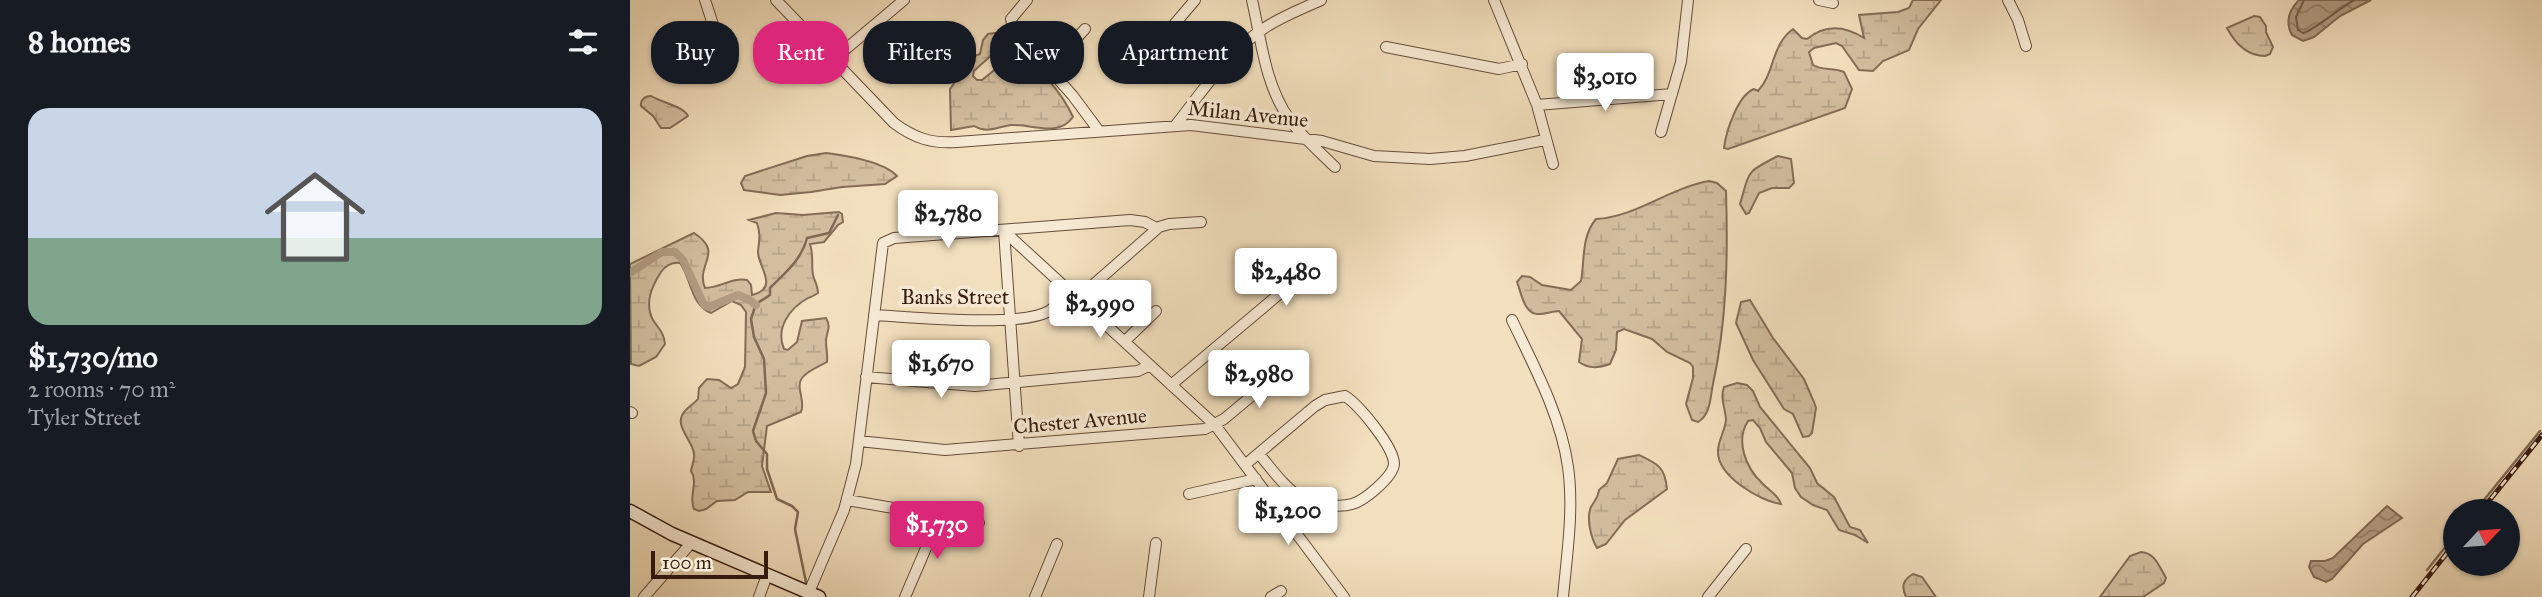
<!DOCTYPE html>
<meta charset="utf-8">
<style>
body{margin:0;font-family:"IM FELL Great Primer",serif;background:#242831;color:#f1f3f6;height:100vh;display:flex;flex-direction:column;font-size:26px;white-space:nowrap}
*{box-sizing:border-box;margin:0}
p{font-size:23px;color:#9ea1a6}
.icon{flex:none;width:38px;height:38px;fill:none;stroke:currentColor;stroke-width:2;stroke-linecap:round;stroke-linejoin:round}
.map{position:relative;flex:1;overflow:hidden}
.panel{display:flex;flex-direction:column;background:#171b24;width:630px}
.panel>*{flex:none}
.banner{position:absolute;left:21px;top:21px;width:665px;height:63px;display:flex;gap:14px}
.needle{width:46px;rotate:64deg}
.buttons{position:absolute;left:1813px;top:499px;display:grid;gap:14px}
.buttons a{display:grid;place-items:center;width:77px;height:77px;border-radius:50%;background:#171b24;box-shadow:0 2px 5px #0004;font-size:35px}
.scale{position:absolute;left:21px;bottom:18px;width:117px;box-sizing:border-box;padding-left:7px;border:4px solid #361b0e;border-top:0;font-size:19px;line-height:24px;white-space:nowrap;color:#361b0e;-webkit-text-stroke:5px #f7ead4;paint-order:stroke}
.price{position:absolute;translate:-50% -60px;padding:0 16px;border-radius:7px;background:#fff;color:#222;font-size:23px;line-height:46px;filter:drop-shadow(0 2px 4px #0008)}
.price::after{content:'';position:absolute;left:50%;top:42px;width:21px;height:16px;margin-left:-10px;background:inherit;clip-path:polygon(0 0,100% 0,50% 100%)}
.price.current{background:#db2777;color:#fff}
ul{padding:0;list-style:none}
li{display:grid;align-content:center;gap:14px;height:371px;padding:0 28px}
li+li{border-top:2px solid #363941}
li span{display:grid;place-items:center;height:217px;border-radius:21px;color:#555}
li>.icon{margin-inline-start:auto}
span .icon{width:126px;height:126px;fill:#fffc;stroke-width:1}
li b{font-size:30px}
h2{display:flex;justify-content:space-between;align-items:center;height:84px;padding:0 28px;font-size:30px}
.pill{padding:0 24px;border-radius:28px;background:#171b24;box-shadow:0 2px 5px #0004;font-size:24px;line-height:63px}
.pill.current{background:#db2777;color:#fff}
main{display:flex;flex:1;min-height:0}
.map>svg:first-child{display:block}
</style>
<main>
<section class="panel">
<h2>8 homes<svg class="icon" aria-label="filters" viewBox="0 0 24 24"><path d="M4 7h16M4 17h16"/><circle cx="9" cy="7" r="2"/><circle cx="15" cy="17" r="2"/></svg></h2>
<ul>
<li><span style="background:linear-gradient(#c9d6e8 60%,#7fa58c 0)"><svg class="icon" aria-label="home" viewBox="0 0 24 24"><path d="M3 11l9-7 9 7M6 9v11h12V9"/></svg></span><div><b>$1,730/mo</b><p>2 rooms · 70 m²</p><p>Tyler Street</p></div></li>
</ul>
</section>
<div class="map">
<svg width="1912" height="597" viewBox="0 0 1912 597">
<defs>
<pattern id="wetland-marsh" width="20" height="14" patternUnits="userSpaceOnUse" patternTransform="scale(1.75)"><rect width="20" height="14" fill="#d2be9f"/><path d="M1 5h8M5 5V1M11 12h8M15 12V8" fill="none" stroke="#b5a388"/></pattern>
<pattern id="water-waves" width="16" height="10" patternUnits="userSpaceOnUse" patternTransform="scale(1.75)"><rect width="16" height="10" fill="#b29c82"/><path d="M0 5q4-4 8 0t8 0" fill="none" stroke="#927e69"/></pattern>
</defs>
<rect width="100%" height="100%" fill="#f2dfbd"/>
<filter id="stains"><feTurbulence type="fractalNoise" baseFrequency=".00286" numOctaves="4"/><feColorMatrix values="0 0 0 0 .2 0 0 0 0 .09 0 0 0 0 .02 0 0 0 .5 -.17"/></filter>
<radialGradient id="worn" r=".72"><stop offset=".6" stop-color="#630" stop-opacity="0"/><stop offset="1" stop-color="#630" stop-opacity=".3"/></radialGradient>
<path fill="url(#wetland-marsh)" stroke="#846c56" stroke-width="2" d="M1283 0H1311L1288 29 1279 50 1253 61 1243 71 1229 70 1212 46 1206 43 1184 48 1179 52 1183 65C1192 71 1203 67 1214 72L1222 89 1215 108 1098 149 1094 148C1096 131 1108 95 1124 89L1128 91C1145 73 1141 45 1163 29L1172 38 1177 39C1195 24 1215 26 1234 38L1229 15 1268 12 1279 8Z
M1624 16 1630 17 1636 26V32L1643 47 1640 54 1635 56C1617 56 1605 43 1597 28Z
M372 32 378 35C370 50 356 59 344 71L343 76 347 80H352L384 54 390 55C411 69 432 93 443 117 428 138 402 124 381 125 366 127 358 134 344 126L321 130 320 89 325 82C323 68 326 57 335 47L342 57 350 54 353 40 358 34Z
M21 96C33 103 53 106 58 116L40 128H31L23 116 11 106C10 100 15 96 21 96Z
M196 153C216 156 253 161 267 176L255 184 212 187 181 192 150 195 114 190 111 183 115 176 177 156Z
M1148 156 1161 159 1164 183 1159 188H1142L1129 193 1119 213 1116 214 1110 204C1120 170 1116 172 1148 156Z
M1079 181 1087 183 1096 191C1098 256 1097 320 1083 384 1080 398 1081 414 1068 422L1062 420 1056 404 1063 378V367L1060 363 1037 352 1022 339 994 329 987 332 986 350 980 364C968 368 959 369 949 362L952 339 929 311C922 311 914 315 907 314 894 313 891 292 887 282L892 276 900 277 912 285 941 290 951 281C955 259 951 237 966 219 1006 217 1039 188 1079 181Z
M209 212 212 214 213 222 208 225 194 242 180 244C184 256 181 265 183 275 185 283 188 285 188 293 185 295 182 297 178 298 160 308 145 328 154 349L158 350 167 342 172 321 196 318C202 329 196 331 196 342 196 349 198 355 197 362 190 366 177 371 172 378 165 387 176 401 171 412L137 426 132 466 141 492H118L105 500 87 501 76 509 69 511 64 509C58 497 69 483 61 471 62 465 65 459 64 454 63 440 42 425 55 411 59 406 64 404 68 399L69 388 77 379 89 380 101 388 108 384 115 367 116 312 111 305 102 301 81 313C60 304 62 280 50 263 42 262 36 265 31 272 22 286 14 303 23 320 29 329 34 333 35 344L26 357 9 366 1 364 0 264 64 233C95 253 65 264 75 288 90 288 102 277 117 280L121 285 122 295C150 288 128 267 128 252 129 240 131 235 127 223L119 220 146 213 173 215Z
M1120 300 1143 338 1174 379 1184 402 1186 408 1182 433 1179 436 1173 437 1163 414 1154 409 1123 360 1106 323 1111 302Z
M1107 383 1117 385 1123 391 1130 407 1180 468 1187 483 1204 497 1220 527 1230 530 1238 543 1225 535 1209 530 1197 510 1183 505 1171 497 1165 488 1162 473 1136 442 1130 428 1123 420 1118 421C1105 441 1116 468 1132 483 1139 491 1148 494 1151 504 1130 501 1087 476 1088 451 1088 440 1096 429 1096 419 1095 407 1090 399 1094 387Z
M1009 455C1028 464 1035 467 1037 489L995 520 976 544 967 548C961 538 956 518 961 507 965 500 968 498 969 490L977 483 988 459Z
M1511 552C1525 553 1529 566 1536 578L1534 583 1513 597H1470L1500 556Z
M1283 574 1292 577 1306 597H1276C1271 586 1273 580 1283 574Z"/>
<path fill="url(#water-waves)" stroke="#806854" stroke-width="2" d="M1669 0H1741L1710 16 1684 37 1673 41 1662 35C1655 22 1659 10 1669 0Z
M1757 506 1772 518 1733 544 1702 579 1696 582 1684 577 1679 567 1681 561H1695L1703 558Z"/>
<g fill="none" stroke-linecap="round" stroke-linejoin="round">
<path stroke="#745c48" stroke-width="2" d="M1674 0 1666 17 1668 30 1673 33C1683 31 1711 7 1724 0"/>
<path stroke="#806854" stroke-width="2.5" d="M1845 511 1910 431
M1797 570 1825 535
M176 582 165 529 168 512 162 506 147 499 137 469V454L126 441 123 431 136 393 134 359 124 337 121 319 126 304 140 295V288C155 273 172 259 177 238L199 233 208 215"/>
<path stroke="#b29c82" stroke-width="8" d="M0 273 32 252H45L53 260 74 305 79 307 108 295 118 299 126 305"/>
<defs>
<path id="minor" d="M75 0 91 49
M146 0 264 123C284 138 302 144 327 142L561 125 692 141 744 156 800 159 835 156 915 140
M397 0 381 19 383 28 443 96 469 131
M622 0C631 39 635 86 660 120 672 137 690 152 705 167
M864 0 907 105 923 164
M1189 0 1203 3
M1378 0 1388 20 1396 46
M756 47 869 69 892 64
M519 54 565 0
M204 59 274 0
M419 69 455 29
M907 105 1042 94
M545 126C572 92 597 53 633 29 650 17 672 9 691 0
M1031 132 1051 62 1058 0
M374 231 585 425 714 597
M374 231 389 446
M447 299 529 227 539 224 571 222
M244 315C280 317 391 328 419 311 427 306 433 297 438 291
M882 320C904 366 931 416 938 467 944 509 937 554 933 597
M495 341 526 311
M236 377 345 386 508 371 520 365
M541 385 679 269
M0 412 2 413
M229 441 315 450 575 429 594 419 654 369
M616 464 685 406 695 400 715 396C729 405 764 447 764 464 763 477 734 501 722 504 709 508 681 504 670 497 654 487 641 468 629 454
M559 494 626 479
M217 500 349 523
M179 592 214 510 226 464 253 243 264 238 500 220 515 222 526 228
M14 597 62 542
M129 597 137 575
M275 597 305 527 307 517
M405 597 427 544
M519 597 526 543
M641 597 651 591
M1078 597 1116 549"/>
<path id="secondary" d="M0 511 42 534 189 597"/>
</defs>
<use href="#minor" stroke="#654c3a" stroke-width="12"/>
<use href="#secondary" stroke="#361b0e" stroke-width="15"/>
<use href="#minor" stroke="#f7ead4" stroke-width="10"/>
<use href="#secondary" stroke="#f7ead4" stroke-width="12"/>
<defs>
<path id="rail" d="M1851 511 1912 435
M1782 597 1825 543"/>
</defs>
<use href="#rail" stroke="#361b0e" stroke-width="5"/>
<use href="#rail" stroke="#f7ead4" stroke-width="2.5" stroke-dasharray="8" stroke-linecap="butt"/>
</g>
<g text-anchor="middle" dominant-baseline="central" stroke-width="7" stroke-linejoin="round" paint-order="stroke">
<g font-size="21" fill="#361b0e" stroke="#f7ead4">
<text transform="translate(618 114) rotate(6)">Milan Avenue</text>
<text x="325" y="297">Banks Street</text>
<text transform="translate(450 421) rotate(-5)">Chester Avenue</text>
</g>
</g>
<rect width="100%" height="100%" filter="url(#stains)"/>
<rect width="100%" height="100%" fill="url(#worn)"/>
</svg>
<div class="buttons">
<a><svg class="needle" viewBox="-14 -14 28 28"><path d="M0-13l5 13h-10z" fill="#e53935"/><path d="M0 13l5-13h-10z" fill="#9ea1a6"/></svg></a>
</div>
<div class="scale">100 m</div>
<b class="price" style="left:975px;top:113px">$3,010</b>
<b class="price" style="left:318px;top:250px">$2,780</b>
<b class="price" style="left:656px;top:308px">$2,480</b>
<b class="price" style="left:470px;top:340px">$2,990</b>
<b class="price" style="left:311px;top:400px">$1,670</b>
<b class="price" style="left:629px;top:410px">$2,980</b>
<b class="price" style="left:658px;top:547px">$1,200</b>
<b class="price current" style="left:307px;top:561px">$1,730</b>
<div class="banner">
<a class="pill">Buy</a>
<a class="pill current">Rent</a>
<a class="pill">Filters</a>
<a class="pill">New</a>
<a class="pill">Apartment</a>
</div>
</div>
</main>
